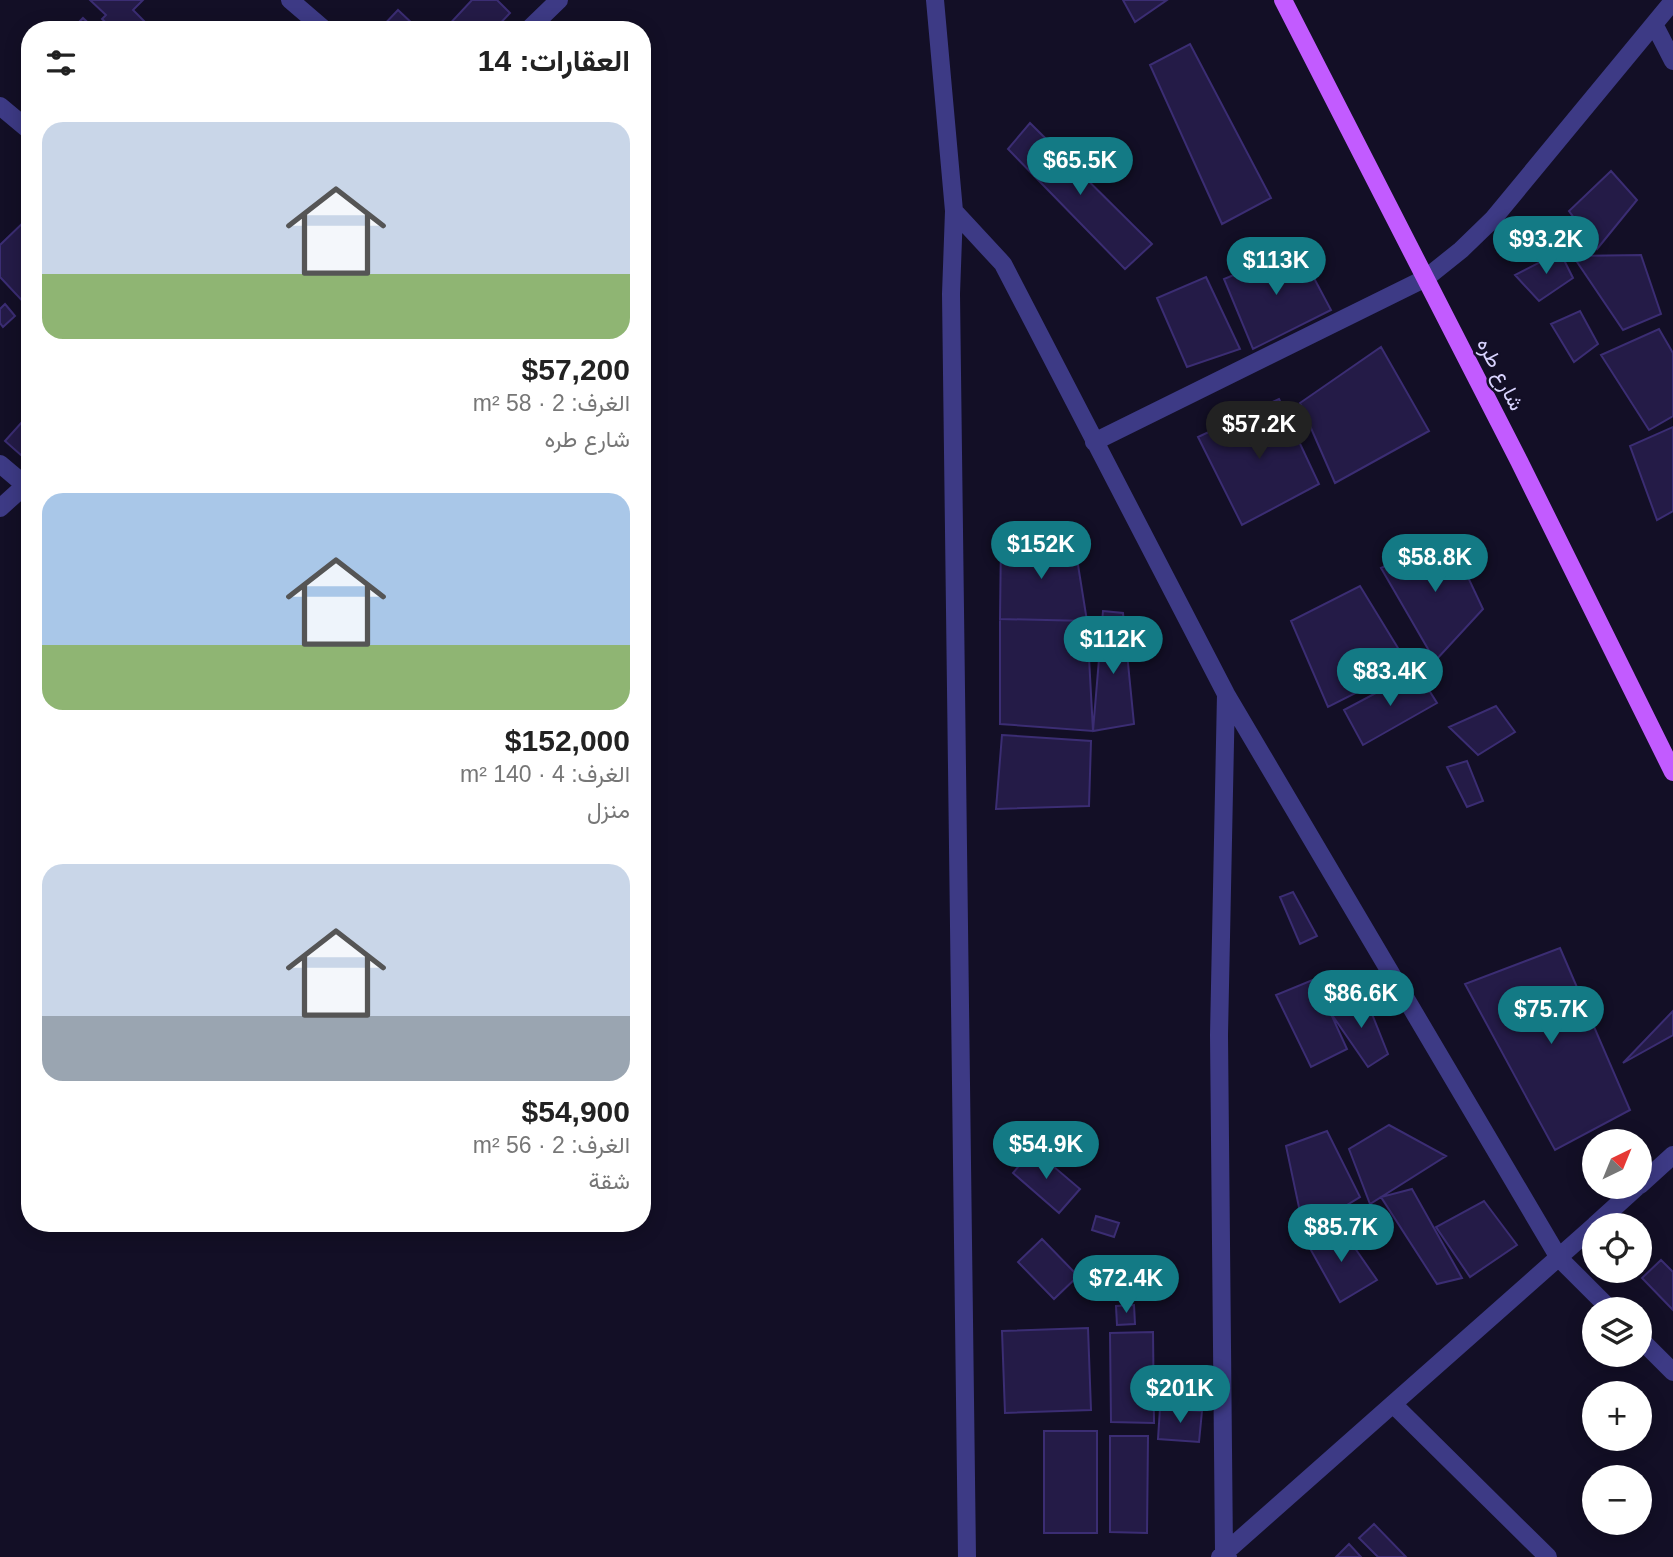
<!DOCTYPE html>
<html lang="ar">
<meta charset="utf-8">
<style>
body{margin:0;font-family:Helvetica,Vazirmatn,sans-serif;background:#f6f6f6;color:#222;direction:rtl;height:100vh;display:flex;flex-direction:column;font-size:26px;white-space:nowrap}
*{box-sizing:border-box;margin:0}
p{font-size:23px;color:#767676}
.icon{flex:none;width:38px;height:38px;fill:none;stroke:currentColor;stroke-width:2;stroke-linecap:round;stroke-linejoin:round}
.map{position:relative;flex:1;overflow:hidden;direction:ltr}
.drawer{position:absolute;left:21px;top:21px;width:630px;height:1211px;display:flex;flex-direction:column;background:#fff;border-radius:28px;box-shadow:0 4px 18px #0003;direction:rtl}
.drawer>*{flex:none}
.needle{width:46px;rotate:43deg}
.tools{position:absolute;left:1582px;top:1129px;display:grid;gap:14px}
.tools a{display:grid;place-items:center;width:70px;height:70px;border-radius:50%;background:#fff;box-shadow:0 4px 18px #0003;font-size:35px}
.price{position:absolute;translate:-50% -60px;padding:0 16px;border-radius:24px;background:#137a85;color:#fff;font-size:23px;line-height:46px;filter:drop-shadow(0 2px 4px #0008)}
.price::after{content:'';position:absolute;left:50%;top:42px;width:21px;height:16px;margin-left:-10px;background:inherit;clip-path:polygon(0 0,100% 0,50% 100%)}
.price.on{background:#222;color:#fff}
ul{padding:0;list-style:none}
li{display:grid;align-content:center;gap:14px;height:371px;padding:0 21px}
li span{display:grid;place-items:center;height:217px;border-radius:21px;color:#555}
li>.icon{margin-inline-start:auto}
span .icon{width:126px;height:126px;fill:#fffc;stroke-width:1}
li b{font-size:30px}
h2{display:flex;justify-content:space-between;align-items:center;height:84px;padding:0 21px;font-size:30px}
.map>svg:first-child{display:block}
</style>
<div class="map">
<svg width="1673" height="1557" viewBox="0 0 1673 1557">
<rect width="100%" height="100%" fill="#130f26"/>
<path fill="#241b47" stroke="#3b2d73" stroke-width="2" d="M90 0H143L133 10 153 30H114L102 19 106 15Z
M472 0H497L510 13 494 30H444Z
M1123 0H1167L1135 22Z
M398 10 416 27 414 30H379Z
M83 18 96 30H71Z
M1190 44 1271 198 1222 224 1150 65Z
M1030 123 1152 244 1125 269 1008 149Z
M1611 171 1637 200 1597 249 1569 211Z
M30 216V309L0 277V245Z
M1298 248 1331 310 1253 349 1224 279Z
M1560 252 1573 278 1539 301 1515 275Z
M1641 255 1661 314 1623 330 1573 256Z
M1206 277 1240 349 1187 367 1157 298Z
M5 304 15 316 3 327 0 323V309Z
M1580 311 1598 344 1574 362 1551 324Z
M1659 329 1673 353V416L1649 430 1601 355Z
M1381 347 1429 431 1335 483 1300 403Z
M1279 399 1319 484 1242 525 1198 437Z
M30 413V463L5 441Z
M1673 427V511L1657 520 1630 446Z
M1449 537 1483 609 1435 661 1381 568Z
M1001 538 1074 540 1087 621 1000 619Z
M1360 586 1409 666 1328 707 1291 621Z
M1103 611 1123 613 1134 724 1093 731Z
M1000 619 1087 621 1093 731 1000 724Z
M1417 671 1437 703 1363 745 1344 710Z
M1496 706 1515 732 1478 755 1449 727Z
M1002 735 1091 741 1089 806 996 809Z
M1467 761 1483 801 1467 807 1447 767Z
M1293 892 1317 936 1300 944 1280 897Z
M1560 948 1630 1110 1555 1150 1465 984Z
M1315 979 1347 1049 1311 1067 1276 995Z
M1364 994 1388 1054 1368 1067 1330 1012Z
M1673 1011V1035L1623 1063Z
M1389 1125 1446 1156 1370 1204 1349 1149Z
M1327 1131 1360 1197 1304 1231 1286 1146Z
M1033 1149 1080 1189 1059 1213 1013 1173Z
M1412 1189 1462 1278 1437 1284 1381 1197Z
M1484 1201 1517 1245 1470 1277 1436 1227Z
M1096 1216 1119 1223 1114 1237 1092 1230Z
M1341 1228 1377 1280 1340 1302 1307 1243Z
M1042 1239 1078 1276 1054 1299 1018 1262Z
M1661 1260 1673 1272V1310L1642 1278Z
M1134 1305 1135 1324 1117 1325 1116 1306Z
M1088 1328 1091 1410 1005 1413 1002 1331Z
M1153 1332 1154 1423 1111 1422 1110 1333Z
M1160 1408 1202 1411 1199 1442 1158 1439Z
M1044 1431H1097V1533H1044Z
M1110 1436H1148L1147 1533 1110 1532Z
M1374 1524 1406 1557H1378L1359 1538Z
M1349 1544 1361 1557H1336Z"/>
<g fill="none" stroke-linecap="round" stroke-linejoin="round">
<path stroke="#3d3a85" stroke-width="18" d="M290 0 325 30
M935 0 954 211 951 294 967 1557
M1654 24 1673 61
M528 30 559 0
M0 106 30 131
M954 211 1003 264 1226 694 1559 1258 1610 1309
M1094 442 1426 278 1461 250 1493 219 1673 1
M0 464 25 485
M0 508 30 481
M1226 694 1219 1035 1224 1553 1228 1557
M1640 1185 1673 1155
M1595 1225 1638 1186
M1640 1339 1673 1372
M1393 1404 1548 1557
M1220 1557 1594 1226"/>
<path stroke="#c25bff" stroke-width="18" d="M1283 0 1519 461 1673 772"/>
</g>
<g text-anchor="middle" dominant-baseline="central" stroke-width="5" stroke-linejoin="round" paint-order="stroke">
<g font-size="21" fill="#d9d4ff" stroke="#130f26">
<text transform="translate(1501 374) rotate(63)">شارع طره</text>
</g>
</g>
</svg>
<div class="tools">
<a><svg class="needle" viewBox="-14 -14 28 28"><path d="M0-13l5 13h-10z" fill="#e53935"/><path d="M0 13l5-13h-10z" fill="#767676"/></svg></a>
<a><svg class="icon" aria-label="locate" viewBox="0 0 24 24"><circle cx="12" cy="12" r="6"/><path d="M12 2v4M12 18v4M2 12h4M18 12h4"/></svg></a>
<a><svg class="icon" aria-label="layers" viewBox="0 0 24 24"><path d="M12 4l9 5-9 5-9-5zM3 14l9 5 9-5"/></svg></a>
<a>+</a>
<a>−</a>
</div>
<b class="price" style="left:1080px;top:197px">$65.5K</b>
<b class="price" style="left:1546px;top:276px">$93.2K</b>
<b class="price" style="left:1276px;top:297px">$113K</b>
<b class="price on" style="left:1259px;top:461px">$57.2K</b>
<b class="price" style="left:1041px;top:581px">$152K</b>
<b class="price" style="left:1435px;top:594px">$58.8K</b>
<b class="price" style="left:1113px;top:676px">$112K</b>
<b class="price" style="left:1390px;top:708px">$83.4K</b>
<b class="price" style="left:1361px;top:1030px">$86.6K</b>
<b class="price" style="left:1551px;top:1046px">$75.7K</b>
<b class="price" style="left:1046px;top:1181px">$54.9K</b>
<b class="price" style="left:1341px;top:1264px">$85.7K</b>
<b class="price" style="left:1126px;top:1315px">$72.4K</b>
<b class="price" style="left:1180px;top:1425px">$201K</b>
<section class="drawer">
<h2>العقارات: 14<svg class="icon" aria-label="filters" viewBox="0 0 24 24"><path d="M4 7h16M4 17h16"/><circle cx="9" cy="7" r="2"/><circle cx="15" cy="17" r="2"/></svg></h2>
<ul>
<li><span style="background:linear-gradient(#c9d6e8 70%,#8fb573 0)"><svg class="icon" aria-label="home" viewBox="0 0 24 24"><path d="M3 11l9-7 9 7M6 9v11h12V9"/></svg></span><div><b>$57,200</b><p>الغرف: 2 · 58 m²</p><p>شارع طره</p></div></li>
<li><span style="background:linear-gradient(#a9c7e8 70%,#8fb573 0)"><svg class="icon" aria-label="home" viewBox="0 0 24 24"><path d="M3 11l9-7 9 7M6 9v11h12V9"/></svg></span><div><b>$152,000</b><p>الغرف: 4 · 140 m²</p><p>منزل</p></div></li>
<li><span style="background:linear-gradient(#c9d6e8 70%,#9aa5b1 0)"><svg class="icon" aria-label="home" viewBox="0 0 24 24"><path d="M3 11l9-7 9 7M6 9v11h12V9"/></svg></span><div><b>$54,900</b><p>الغرف: 2 · 56 m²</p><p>شقة</p></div></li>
</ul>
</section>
</div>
